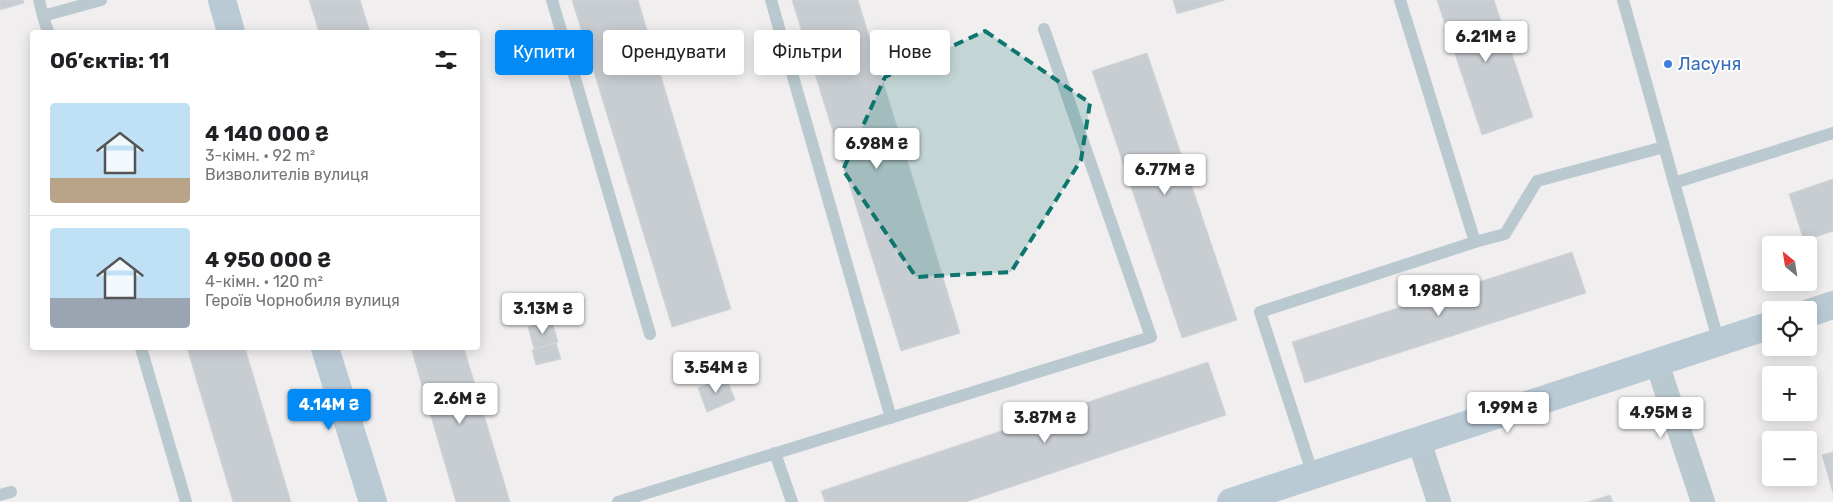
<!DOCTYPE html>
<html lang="uk">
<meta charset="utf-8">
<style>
body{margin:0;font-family:Rubik,sans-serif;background:#f2f2f2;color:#202124;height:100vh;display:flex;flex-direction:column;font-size:19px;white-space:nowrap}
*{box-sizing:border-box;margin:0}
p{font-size:16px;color:#757577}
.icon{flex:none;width:28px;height:28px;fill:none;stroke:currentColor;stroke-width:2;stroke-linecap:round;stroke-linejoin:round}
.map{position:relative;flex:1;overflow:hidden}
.drawer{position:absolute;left:30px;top:30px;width:450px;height:320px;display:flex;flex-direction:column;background:#fff;border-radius:5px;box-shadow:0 2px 12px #0003}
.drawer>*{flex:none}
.banner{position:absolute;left:495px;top:30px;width:475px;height:45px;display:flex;gap:10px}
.needle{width:32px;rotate:330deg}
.buttons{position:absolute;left:1762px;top:236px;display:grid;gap:10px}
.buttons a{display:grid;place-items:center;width:55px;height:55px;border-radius:5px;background:#fff;box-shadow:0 2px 12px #0003;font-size:25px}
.price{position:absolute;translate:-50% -42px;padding:0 11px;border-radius:5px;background:#fff;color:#222;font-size:16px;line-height:32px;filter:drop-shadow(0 1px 2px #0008)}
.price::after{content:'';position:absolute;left:50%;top:30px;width:15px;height:11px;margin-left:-8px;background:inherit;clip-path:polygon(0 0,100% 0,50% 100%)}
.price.selected{background:#028bf7;color:#fff}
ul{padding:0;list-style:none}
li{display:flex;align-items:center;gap:15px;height:125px;padding:0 20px}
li+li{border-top:1px solid #e0e0e0}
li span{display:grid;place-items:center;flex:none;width:140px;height:100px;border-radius:5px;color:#555}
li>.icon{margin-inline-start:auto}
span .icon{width:60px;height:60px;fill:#fffc;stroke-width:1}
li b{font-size:21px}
h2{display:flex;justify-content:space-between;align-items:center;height:60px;padding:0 20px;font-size:21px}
.pill{padding:0 18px;border-radius:5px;background:#fff;box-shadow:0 2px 12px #0003;font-size:18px;line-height:45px}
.pill.selected{background:#028bf7;color:#fff}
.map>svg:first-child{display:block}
</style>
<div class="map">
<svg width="1833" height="502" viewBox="0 0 1833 502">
<rect width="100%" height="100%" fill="#f1eeef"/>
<path fill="#c8cdd2" stroke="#d2d5db" d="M0 0H23L24 3 0 10Z
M309 0H360L370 32H319Z
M572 0H638L731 309 672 327Z
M792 0H858L960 333 901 351Z
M1173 0H1225L1177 14Z
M1437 0H1494L1533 117 1482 135Z
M1147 53 1237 320 1182 338 1092 71Z
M1833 179V231L1804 241 1789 194Z
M1572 252 1586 293 1305 383 1292 342Z
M552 321 558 342 534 349 528 327Z
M556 343 561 359 536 365 532 350Z
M187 348H245L291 502H233Z
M411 348H464L510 502H456Z
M1208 362 1226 415 966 502H825L821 491Z
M726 377 735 400 707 412 698 388Z
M1833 452V493L1822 455Z
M1610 495 1613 502H1588Z"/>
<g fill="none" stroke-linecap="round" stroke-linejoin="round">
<path stroke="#bac9cf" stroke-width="12" d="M39 0 43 16 101 0
M552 0 650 334
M771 0 891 418
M1400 0 1475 242
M1623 0 1719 343
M43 16 48 32
M1674 183 1833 133
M141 348 186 502
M775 453 792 502
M1313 475 1260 312 1475 242 1505 234 1537 181 1664 147
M0 495 11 492
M618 502 1151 337 1044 29"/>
<path stroke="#bac9cf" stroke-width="24" d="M1657 363 1703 502
M1419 441 1439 502"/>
<path stroke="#bacad5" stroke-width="28" d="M222 0 231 32
M1809 313 1833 305
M325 348 373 502
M1231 502 1771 325"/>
</g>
<path fill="#0f766e" fill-opacity="0.2" stroke="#0f766e" stroke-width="4" stroke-dasharray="10 6" stroke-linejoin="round" d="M985 31 1090 103 1081 160 1011 272 916 277 843 170 885 77Z"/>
<circle fill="#3f7fe0" stroke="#fff" stroke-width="2" cx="1668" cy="64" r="5"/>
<g text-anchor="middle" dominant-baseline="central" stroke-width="4" stroke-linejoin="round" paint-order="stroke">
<g font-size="18" fill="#366cbe" stroke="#fff" text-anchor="start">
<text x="1678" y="64">Ласуня</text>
</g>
</g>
</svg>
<div class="buttons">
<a><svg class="needle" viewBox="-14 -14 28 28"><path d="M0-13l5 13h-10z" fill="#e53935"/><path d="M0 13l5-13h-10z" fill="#757577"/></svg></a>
<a><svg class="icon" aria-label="locate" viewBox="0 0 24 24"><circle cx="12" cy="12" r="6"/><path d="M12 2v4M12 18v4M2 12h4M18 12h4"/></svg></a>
<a>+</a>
<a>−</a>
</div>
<b class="price" style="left:1486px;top:63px">6.21M ₴</b>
<b class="price" style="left:877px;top:170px">6.98M ₴</b>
<b class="price" style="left:1165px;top:196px">6.77M ₴</b>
<b class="price" style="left:1439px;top:317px">1.98M ₴</b>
<b class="price" style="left:543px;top:335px">3.13M ₴</b>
<b class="price" style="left:716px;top:394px">3.54M ₴</b>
<b class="price" style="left:460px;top:425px">2.6M ₴</b>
<b class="price selected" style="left:329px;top:431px">4.14M ₴</b>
<b class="price" style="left:1508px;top:434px">1.99M ₴</b>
<b class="price" style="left:1661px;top:439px">4.95M ₴</b>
<b class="price" style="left:1045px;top:444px">3.87M ₴</b>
<div class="banner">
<a class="pill selected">Купити</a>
<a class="pill">Орендувати</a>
<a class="pill">Фільтри</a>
<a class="pill">Нове</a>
</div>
<section class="drawer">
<h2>Об’єктів: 11<svg class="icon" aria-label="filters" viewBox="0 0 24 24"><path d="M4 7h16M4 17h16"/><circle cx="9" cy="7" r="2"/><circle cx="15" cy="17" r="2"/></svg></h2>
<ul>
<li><span style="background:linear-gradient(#bfe0f5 75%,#b9a48a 0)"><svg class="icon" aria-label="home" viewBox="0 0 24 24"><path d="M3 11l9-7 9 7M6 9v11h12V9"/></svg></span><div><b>4 140 000 ₴</b><p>3-кімн. · 92 m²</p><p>Визволителів вулиця</p></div></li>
<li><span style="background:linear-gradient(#bfe0f5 70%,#9aa5b1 0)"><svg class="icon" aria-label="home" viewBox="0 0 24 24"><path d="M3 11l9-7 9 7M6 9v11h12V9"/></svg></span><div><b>4 950 000 ₴</b><p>4-кімн. · 120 m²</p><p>Героїв Чорнобиля вулиця</p></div></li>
</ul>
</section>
</div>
